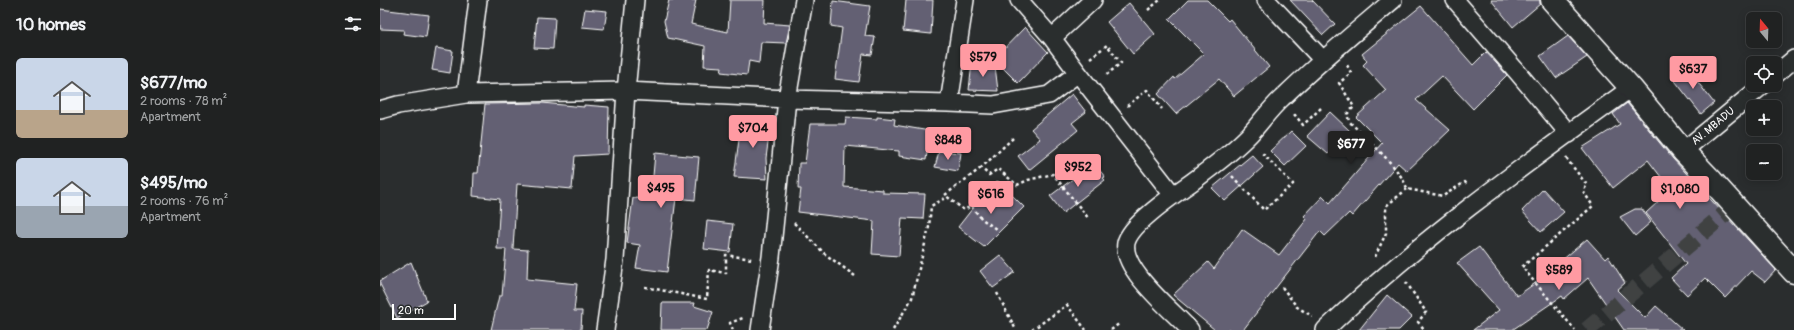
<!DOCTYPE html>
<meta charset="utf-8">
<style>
body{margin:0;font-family:Pangolin,sans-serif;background:#282a2a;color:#f1f3f6;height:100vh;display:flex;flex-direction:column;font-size:15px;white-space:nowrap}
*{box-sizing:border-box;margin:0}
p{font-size:13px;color:#a2a4a5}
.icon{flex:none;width:22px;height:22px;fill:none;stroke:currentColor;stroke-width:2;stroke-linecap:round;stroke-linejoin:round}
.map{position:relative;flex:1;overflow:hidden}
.panel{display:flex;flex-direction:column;background:#202222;width:380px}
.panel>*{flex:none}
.needle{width:26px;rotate:341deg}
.fabs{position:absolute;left:1366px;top:12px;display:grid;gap:8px}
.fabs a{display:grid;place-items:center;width:36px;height:36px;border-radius:6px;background:#202222;box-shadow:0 2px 10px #0003,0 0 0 1px #3d3f40;font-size:20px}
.scale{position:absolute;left:12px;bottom:10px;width:64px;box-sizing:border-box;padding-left:4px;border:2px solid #fff;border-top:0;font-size:11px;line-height:14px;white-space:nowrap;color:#fff;-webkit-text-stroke:3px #2a2d2e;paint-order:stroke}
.price{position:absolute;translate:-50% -34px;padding:0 9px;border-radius:4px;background:#ff9aa2;color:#111;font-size:13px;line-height:26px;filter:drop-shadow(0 1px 2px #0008)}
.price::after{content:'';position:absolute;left:50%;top:24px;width:12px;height:9px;margin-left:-6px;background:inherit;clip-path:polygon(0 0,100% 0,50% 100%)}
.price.selected{background:#222;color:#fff}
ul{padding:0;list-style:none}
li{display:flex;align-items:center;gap:12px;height:100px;padding:0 16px}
li span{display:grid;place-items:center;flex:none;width:112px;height:80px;border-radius:6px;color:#555}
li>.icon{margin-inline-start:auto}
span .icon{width:48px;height:48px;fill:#fffc;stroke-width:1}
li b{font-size:17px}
h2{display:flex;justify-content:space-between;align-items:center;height:48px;padding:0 16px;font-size:17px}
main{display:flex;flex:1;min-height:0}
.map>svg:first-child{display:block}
</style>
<main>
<section class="panel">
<h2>10 homes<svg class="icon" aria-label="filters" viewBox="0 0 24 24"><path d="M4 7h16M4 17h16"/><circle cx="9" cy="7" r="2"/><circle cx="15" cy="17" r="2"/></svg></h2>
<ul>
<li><span style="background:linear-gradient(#c9d6e8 65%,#b9a48a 0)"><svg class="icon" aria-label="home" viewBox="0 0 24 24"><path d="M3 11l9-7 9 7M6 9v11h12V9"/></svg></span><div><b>$677/mo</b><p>2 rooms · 78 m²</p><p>Apartment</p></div></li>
<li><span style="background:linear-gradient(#c9d6e8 60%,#9aa5b1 0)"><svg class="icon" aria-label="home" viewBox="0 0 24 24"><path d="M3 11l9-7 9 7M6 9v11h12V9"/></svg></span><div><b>$495/mo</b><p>2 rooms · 76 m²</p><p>Apartment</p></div></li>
</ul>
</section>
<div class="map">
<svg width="1414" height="330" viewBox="0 0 1414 330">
<rect width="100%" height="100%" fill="#2a2d2e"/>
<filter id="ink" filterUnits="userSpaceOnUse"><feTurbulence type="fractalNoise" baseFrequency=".025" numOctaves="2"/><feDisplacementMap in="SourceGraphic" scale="8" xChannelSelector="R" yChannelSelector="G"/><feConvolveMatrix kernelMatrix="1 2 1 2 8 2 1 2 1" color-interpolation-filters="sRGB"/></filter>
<g filter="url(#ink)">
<path fill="#646173" stroke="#fff" d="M289 0H316L311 24 348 32 350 0H385L384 23 410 25 406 43 381 42 379 63 369 61 367 75 341 72 342 67 324 66 325 46 288 38 284 21Z
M526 0H553L551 34 523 31Z
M808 0H827L848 21 850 19 889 67 854 96 839 79 796 114 778 94 794 77 795 79 824 54 789 19Z
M910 0H932L955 24 943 35Z
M1111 0H1160V4L1133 27Z
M453 1 490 6 485 36 495 37 492 55 483 54 479 82 455 79 462 28 451 26Z
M749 3 775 34 753 54 727 22Z
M1041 6 1093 65 1106 52 1127 75 1093 109 1062 76 1036 100 1070 130 1027 171 1018 163 972 216 969 213 945 236 940 231 863 330H835L793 295 828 262 834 269 862 229 899 255 927 219 924 216 943 196 950 203 1002 143 976 117 1006 90 983 65 987 61 982 54Z
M0 9 49 15 46 37 23 34 24 30 0 29Z
M205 9 227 11 224 29 202 27Z
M157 17 175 18 173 49 154 48Z
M645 27 668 52 638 83 614 59Z
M1188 36 1207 57 1176 78 1160 56Z
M56 48 73 51 70 73 52 70Z
M592 63 615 66 618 91 589 90Z
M1306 67 1334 103 1321 114 1292 77Z
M692 94 706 112 692 123 698 130 649 170 638 156 660 139 651 129Z
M162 103 204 107V105L229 107 228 154 195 156 192 189 137 184 133 249 148 250 147 279 197 284 194 311H202L201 330H111L119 296H122L126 249H117L120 199 93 196 94 173H98L105 104Z
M1247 103 1293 159 1396 270 1385 282 1371 271 1345 298 1325 278 1307 295 1291 278 1306 264 1266 213 1291 190 1268 160 1233 188 1202 148 1240 124 1233 114Z
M950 112 970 131 948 154 927 136Z
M362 117 391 120 386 158 387 179 354 177Z
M466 117 497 119V117L515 119 514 125 550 131 546 160 519 156V151L465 146 464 187 503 190V193L545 194 543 219 522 218 519 256 492 254 494 221 418 212 421 189H418L419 163H425L430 124H465Z
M911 131 926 146 905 166 890 151Z
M559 151 581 153 578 171 555 167Z
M275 153 319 157 315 200 296 198 287 272 256 268 260 245 247 243 253 198 271 199Z
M872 155 883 167 845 201 832 188Z
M714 163 725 177 723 178 725 180 683 213 670 196Z
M618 181 644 207 604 247 578 227 603 195Z
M1163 189 1184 212 1161 232 1142 211Z
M1255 209H1262L1271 222 1255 236 1240 217Z
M327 221 353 224 350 252 324 249Z
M1207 239 1225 259 1228 256 1245 283 1237 290 1265 318 1276 306 1303 330H1244L1208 278 1184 299 1182 296 1132 330H1093L1119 310 1077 263 1099 247 1137 296 1154 284Z
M620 255 635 272 613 288 600 271Z
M31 262 47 301 17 318 0 284V281Z
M1007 295 1032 317 1019 330H979Z
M282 303H315L314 306 333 312 327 330H281Z"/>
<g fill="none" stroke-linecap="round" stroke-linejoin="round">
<path stroke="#3f4243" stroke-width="17" stroke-dasharray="17 8" stroke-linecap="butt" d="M1207 330 1354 206"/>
<defs>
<path id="street" d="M886 0 942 59
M1075 0 1139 74 1189 134
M672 38 713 0
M698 73 793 195
M1395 75 1414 59
M86 94 98 0
M569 103 585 0
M0 110 18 105 86 94 246 91 407 99 569 103 613 105 669 95 698 73 672 38 639 0
M1303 151 1383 85
M225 330 235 260 246 91 255 0
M380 330 391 257 407 99 424 0
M810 330C793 311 741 270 746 243 750 224 796 193 812 182 832 167 853 152 870 134 881 122 890 109 902 98 938 63 975 32 1013 0
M945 330C1038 241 1147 163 1251 88"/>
<path id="primary" d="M1172 0 1251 88 1303 151 1332 181 1414 272"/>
</defs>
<use href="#street" stroke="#fff" stroke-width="20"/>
<use href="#primary" stroke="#fff" stroke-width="25"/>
<path stroke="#fff" stroke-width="2.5" stroke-dasharray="3 3" stroke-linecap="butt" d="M768 10 780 0
M710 58 727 45 741 63 725 76
M967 65 971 73 959 83 974 107 967 114 969 121C984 137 1022 169 1027 189L1063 196 1085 182 1087 185
M747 106 767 90 782 109
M914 116 915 115 923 125 941 108
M633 138 601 168 609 175 618 169 637 185 648 180 673 174 709 219
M1186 158 1207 185 1203 191 1213 206 1142 267 1195 330
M601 168 565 195 584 210 591 206 602 219 616 229
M852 176 884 210 913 184 880 151
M414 223 445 254 475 276
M995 257 1006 233V206L1027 189
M1026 282 1046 312 1038 322 1045 330
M265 287 327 299 329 270 346 273V255L372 259
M902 287 917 307 932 316
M617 293 636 330
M353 330 350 323 363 318
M513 330 532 298 549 227 551 206 567 197
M652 330 687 305 706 330
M731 330 740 323"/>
<use href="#street" stroke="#2a2d2e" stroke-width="17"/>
<use href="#primary" stroke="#2a2d2e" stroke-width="22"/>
</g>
</g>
<g text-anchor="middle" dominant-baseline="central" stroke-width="3" stroke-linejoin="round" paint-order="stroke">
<g font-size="11" fill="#fff" stroke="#2a2d2e">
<text transform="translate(1333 126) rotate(-40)">AV. MBADU</text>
</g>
</g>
</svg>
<div class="fabs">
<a><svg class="needle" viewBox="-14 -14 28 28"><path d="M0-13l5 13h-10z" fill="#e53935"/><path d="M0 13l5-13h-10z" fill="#a2a4a5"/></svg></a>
<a><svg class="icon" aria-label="locate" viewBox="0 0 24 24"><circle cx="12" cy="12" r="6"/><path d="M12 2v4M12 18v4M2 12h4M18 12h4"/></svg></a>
<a>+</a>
<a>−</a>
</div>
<div class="scale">20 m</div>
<b class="price" style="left:603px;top:78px">$579</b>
<b class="price" style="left:1313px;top:90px">$637</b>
<b class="price" style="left:373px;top:149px">$704</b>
<b class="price" style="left:568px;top:161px">$848</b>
<b class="price selected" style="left:971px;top:165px">$677</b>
<b class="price" style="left:698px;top:188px">$952</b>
<b class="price" style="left:281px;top:209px">$495</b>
<b class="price" style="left:1300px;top:210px">$1,080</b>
<b class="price" style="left:611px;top:215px">$616</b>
<b class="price" style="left:1179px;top:291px">$589</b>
</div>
</main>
